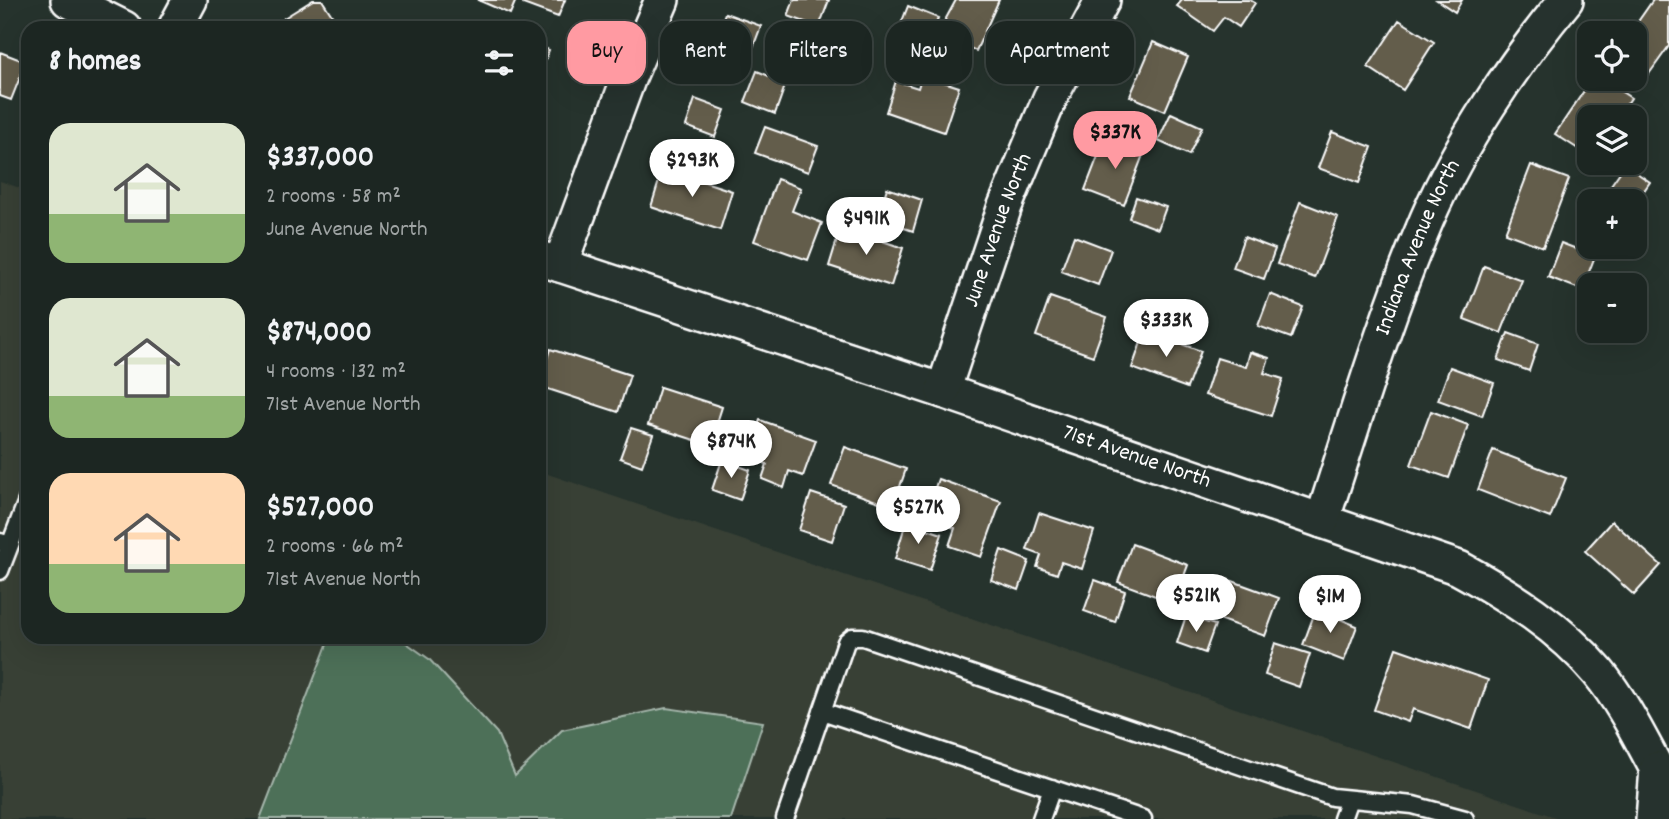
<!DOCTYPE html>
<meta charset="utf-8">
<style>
body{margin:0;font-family:Dekko,sans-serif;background:#29322f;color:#f1f3f6;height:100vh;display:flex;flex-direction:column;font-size:26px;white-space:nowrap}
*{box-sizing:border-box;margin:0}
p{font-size:23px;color:#a0a5a5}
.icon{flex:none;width:38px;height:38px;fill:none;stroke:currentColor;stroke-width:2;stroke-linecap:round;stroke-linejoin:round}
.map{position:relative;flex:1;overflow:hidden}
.drawer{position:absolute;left:21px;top:21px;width:525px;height:623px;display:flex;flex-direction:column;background:#1c2622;border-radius:21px;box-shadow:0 7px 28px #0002,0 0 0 2px #3a4340}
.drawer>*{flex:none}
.top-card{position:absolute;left:567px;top:21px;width:665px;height:63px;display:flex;gap:14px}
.tools{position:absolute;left:1577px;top:21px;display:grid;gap:14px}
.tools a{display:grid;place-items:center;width:70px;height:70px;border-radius:14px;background:#1c2622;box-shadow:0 7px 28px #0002,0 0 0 2px #3a4340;font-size:35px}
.price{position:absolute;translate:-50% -60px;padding:0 16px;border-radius:24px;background:#fff;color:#222;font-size:23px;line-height:46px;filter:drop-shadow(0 2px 4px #0008)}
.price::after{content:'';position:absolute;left:50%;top:42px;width:21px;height:16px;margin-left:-10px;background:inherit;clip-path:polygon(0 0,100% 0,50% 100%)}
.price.active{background:#ff9aa2;color:#111}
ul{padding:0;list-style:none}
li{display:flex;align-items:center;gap:21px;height:175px;padding:0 28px}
li span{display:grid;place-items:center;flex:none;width:196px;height:140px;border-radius:21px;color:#555}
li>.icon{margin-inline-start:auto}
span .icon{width:84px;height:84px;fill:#fffc;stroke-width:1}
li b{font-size:30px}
h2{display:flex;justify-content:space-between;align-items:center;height:84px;padding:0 28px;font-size:30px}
.chip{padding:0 24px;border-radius:21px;background:#1c2622;box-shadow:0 7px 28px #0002,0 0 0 2px #3a4340;font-size:24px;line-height:63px}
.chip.active{background:#ff9aa2;color:#111}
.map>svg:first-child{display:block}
</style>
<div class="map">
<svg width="1669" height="819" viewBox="0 0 1669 819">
<rect width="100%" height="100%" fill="#26332d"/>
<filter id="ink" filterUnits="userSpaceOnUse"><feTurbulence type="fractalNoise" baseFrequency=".0143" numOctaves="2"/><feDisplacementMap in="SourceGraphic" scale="14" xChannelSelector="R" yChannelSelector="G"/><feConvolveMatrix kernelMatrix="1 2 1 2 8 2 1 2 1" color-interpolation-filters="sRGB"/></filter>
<g filter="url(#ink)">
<path fill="#384036" d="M0 181 28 191V637H539V471L1561 819H0Z"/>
<path fill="#4e6f59" stroke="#a6b7ac" stroke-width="2" d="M330 637H398L429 659 497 733 515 776 562 730 666 708 763 722 731 819H260Z"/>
<path fill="#635d4c" stroke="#fff" stroke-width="2" d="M313 0H322L340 28H290L284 18Z
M478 0H516L510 14Z
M525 0H565L558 17 523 4Z
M794 0H829L819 27 788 16Z
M956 0H999L976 51 938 33Z
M1182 0H1250L1255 3 1239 27 1224 17 1213 31 1177 6Z
M1437 0H1462L1455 12Z
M1653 0H1669V46L1649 74 1634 64V33H1630Z
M908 6 938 18 925 53 894 42Z
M725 13 761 26 742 77 707 64Z
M1399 20 1434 42 1403 90 1368 67Z
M1153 42 1188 57 1165 111 1130 96Z
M539 46 549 50 539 76Z
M0 52 26 62 11 100 0 96Z
M757 71 786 83 775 114 745 102Z
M922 75 959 87 944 132 886 112 896 81 918 88Z
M1592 79H1602L1631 98 1618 117H1589V156L1555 134Z
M695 99 725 110 715 137 686 126Z
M1171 113 1202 127 1189 155 1158 141Z
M765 127 818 146 808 172 755 153Z
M1332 132 1372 147 1359 183 1318 168Z
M1105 138 1144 152 1124 205 1085 190Z
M1531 165 1569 179 1543 247 1505 233Z
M1625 165 1650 182 1636 202 1611 185Z
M663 168 732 191 720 230 651 207Z
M777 179 801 188 792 211 822 223 808 260 754 241Z
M887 188 922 200 913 231 877 219Z
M1136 197 1166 207 1158 229 1129 218Z
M1300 202 1338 217 1315 278 1277 264Z
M841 227 903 248 891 286 829 266Z
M1074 236 1111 250 1098 285 1061 271Z
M1244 237 1275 249 1264 279 1233 268Z
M1561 243 1595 256 1582 290 1548 277Z
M1484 266 1522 280 1501 333 1464 319Z
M1270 294 1303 307 1291 338 1258 326Z
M1050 297 1107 317 1093 356 1036 336Z
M1145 331 1201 351 1187 388 1132 368Z
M1508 333 1538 344 1529 371 1498 360Z
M550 349 630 375 618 412 539 386Z
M1250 352 1269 358 1264 373 1283 379 1271 416 1205 395 1217 358 1246 367Z
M1450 367 1494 383 1482 416 1438 400Z
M660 387 722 407 710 445 648 425Z
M1431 411 1468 425 1449 478 1411 465Z
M760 420 816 440 803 476 789 471 784 488 762 479 767 464 746 457Z
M631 428 653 435 642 466 620 458Z
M845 447 906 469 893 507 831 485Z
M1493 450 1566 478 1550 518 1478 490Z
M722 460 750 470 740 500 712 490Z
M938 479 1001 501 981 557 949 546 955 528 925 517Z
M811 493 844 504 832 541 799 530Z
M1039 513 1094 531 1082 569 1061 562 1057 574 1037 567 1041 555 1027 550Z
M1612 521 1661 565 1634 595 1585 551Z
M906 522 942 534 930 570 895 559Z
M1132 544 1188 565 1174 603 1118 582Z
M1001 550 1029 561 1019 590 991 580Z
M1224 578 1279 598 1265 636 1210 616Z
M1095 580 1125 591 1115 622 1084 611Z
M1316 609 1357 626 1344 661 1303 645Z
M1186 616 1215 625 1205 653 1177 643Z
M1275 643 1310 654 1299 687 1265 675Z
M1396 648 1488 680 1471 729 1413 709 1408 722 1374 710Z"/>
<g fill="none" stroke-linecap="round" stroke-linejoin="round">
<defs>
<path id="lane" d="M0 542 10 545 28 498
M0 571 10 545
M822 711 1143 819
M785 819 846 642 852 637H863L1332 797 1413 805 1465 819
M1041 819 1052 788
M1342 819 1349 799"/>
<g id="street">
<path d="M68 0 124 28"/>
<path d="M175 28 190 0"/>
<path id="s1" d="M539 258 943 391 1459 568C1510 596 1560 627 1598 672 1622 701 1639 736 1657 769"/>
<path d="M560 265 629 77 662 0"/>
<path id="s2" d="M943 391 1005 206 1050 98 1103 0"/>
<path id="s3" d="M1322 521C1355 420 1385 317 1427 219 1460 143 1513 64 1566 0"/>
<path d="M1653 819 1657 769 1669 787"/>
</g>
</defs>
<use href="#lane" stroke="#fff" stroke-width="21"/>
<use href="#street" stroke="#fff" stroke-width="38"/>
<use href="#lane" stroke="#26332d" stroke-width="16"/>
<use href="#street" stroke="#26332d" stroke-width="33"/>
</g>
</g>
<g text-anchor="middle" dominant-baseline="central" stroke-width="7" stroke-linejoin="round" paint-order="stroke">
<g font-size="23" fill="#fff" stroke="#26332d">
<text stroke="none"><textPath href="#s2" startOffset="170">June Avenue North</textPath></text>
<text stroke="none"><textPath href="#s3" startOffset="290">Indiana Avenue North</textPath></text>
<text stroke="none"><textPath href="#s1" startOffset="630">71st Avenue North</textPath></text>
</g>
</g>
</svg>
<div class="tools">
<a><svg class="icon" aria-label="locate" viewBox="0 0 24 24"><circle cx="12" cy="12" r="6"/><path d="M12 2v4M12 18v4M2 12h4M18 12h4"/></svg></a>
<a><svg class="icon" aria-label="layers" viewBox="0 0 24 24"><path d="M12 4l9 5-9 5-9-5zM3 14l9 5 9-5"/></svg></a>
<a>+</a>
<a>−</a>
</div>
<b class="price active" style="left:1115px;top:171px">$337K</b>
<b class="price" style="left:692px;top:199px">$293K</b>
<b class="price" style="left:866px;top:257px">$491K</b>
<b class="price" style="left:1166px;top:359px">$333K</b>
<b class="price" style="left:731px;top:480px">$874K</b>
<b class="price" style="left:918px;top:546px">$527K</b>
<b class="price" style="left:1196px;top:634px">$521K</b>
<b class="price" style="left:1330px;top:635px">$1M</b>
<div class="top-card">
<a class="chip active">Buy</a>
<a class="chip">Rent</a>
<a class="chip">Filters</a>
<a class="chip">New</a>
<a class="chip">Apartment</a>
</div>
<section class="drawer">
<h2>8 homes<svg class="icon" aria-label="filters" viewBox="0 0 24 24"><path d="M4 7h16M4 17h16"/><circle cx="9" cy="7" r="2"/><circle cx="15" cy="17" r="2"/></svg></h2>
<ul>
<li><span style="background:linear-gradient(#dfe7d0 65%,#8fb573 0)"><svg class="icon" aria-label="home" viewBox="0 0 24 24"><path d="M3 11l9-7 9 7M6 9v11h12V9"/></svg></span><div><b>$337,000</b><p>2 rooms · 58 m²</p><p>June Avenue North</p></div></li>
<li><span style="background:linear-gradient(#dfe7d0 70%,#8fb573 0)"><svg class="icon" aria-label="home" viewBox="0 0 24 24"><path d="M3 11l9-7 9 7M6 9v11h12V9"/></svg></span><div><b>$874,000</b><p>4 rooms · 132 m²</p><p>71st Avenue North</p></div></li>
<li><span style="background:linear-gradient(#ffd9b3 65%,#8fb573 0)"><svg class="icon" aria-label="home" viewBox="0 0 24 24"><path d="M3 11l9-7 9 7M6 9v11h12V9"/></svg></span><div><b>$527,000</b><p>2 rooms · 66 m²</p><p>71st Avenue North</p></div></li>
</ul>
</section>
</div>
